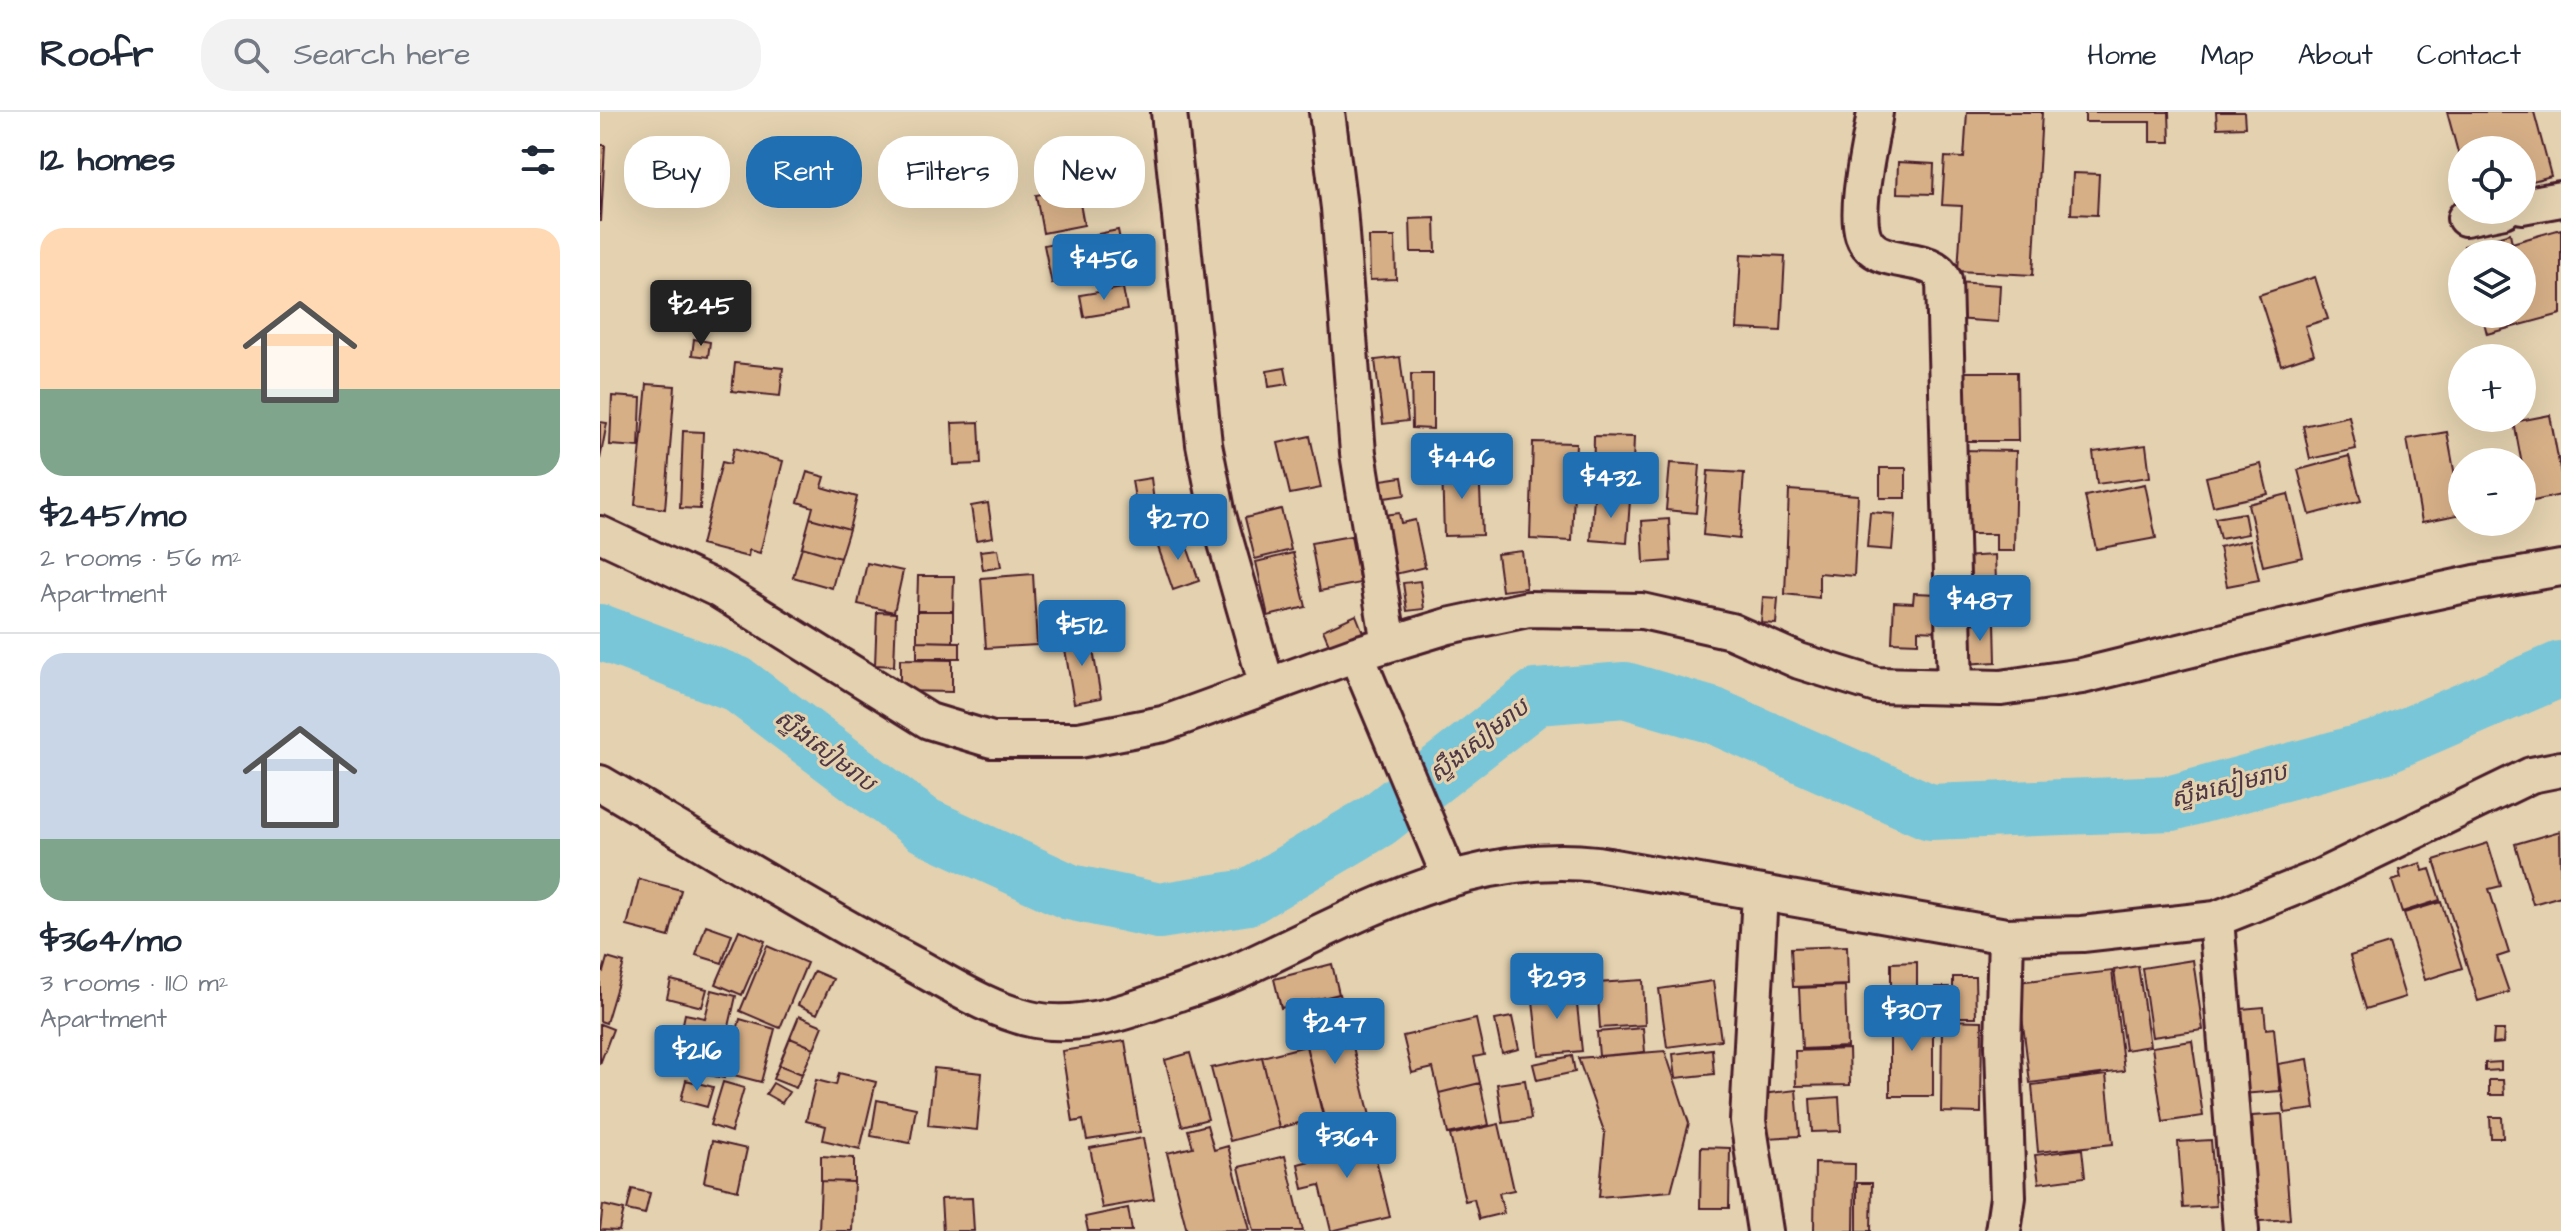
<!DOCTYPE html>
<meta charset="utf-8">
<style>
body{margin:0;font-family:"Architects Daughter","Noto Sans Khmer",sans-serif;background:#f2f2f3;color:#1f2937;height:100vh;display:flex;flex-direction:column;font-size:30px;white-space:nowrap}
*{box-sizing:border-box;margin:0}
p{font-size:26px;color:#747a83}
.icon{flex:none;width:44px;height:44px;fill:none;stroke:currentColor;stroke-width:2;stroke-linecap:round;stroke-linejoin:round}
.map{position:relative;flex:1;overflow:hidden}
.drawer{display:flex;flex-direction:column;background:#fff;width:600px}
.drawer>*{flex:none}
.hud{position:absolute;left:24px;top:24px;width:760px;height:72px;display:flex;gap:16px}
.controls{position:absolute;left:1848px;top:24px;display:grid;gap:16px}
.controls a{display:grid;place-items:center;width:88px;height:88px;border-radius:50%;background:#fff;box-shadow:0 8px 32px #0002;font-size:40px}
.price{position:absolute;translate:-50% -68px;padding:0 18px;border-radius:8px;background:#1f6fb2;color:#fff;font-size:26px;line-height:52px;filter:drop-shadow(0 2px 4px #0008)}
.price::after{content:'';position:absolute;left:50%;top:48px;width:24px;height:18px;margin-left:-12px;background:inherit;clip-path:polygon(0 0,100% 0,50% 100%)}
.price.active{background:#222;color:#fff}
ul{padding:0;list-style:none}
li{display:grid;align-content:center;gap:16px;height:424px;padding:0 40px}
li+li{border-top:2px solid #e0e1e3}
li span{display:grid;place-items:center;height:248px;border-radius:24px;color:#555}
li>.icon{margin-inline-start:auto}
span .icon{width:144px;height:144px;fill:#fffc;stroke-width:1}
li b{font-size:34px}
h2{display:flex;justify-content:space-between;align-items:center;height:96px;padding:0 40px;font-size:34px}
.chip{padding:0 28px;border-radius:32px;background:#fff;box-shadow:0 8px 32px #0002;font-size:28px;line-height:72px}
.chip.active{background:#1f6fb2;color:#fff}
header{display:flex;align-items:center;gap:48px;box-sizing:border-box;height:112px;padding:0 40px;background:#fff;border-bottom:2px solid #e0e1e3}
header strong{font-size:38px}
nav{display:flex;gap:44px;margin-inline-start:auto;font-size:28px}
.search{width:560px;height:72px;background:#f2f2f3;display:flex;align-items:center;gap:20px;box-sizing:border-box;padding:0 28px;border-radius:32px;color:#747a83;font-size:30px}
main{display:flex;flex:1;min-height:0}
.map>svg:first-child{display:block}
</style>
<header>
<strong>Roofr</strong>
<div class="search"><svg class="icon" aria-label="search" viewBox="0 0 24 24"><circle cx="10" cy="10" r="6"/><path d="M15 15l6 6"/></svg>Search here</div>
<nav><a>Home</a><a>Map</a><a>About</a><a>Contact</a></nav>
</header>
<main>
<section class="drawer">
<h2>12 homes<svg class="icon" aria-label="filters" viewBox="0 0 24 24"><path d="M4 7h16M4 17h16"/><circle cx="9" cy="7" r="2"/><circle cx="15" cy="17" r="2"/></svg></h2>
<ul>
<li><span style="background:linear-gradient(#ffd9b3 65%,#7fa58c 0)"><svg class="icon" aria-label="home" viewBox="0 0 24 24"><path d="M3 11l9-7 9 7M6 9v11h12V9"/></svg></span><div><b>$245/mo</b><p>2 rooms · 56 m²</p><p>Apartment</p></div></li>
<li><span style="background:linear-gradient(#c9d6e8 75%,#7fa58c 0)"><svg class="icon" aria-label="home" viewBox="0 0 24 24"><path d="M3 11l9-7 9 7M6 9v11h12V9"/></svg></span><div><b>$364/mo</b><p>3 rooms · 110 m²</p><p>Apartment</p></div></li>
</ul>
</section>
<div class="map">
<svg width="1961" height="1119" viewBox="0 0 1961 1119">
<rect width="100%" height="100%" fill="#e3d1af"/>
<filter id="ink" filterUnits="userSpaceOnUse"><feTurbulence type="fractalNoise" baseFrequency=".0125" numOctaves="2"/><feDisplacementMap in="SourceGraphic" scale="16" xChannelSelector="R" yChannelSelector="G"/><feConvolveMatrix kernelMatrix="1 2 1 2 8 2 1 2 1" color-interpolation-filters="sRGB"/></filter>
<g filter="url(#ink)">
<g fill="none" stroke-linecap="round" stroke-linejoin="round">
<path stroke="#79c6d8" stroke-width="56" d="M0 520 137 572 324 713 470 780 559 799 648 785 778 708 936 585 1025 578 1114 604 1330 700 1572 691 1783 634 1961 557"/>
</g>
<path fill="#d6af87" stroke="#4a1f2b" stroke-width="2" d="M1367 0H1442L1433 163 1358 159 1362 94 1342 93 1345 45 1364 46Z
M1485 0H1569L1570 30H1550V10H1485Z
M1616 0H1644L1645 15 1617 16Z
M1847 0H1934L1951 64 1922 72V38H1862V55Z
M0 33H5L1 109H0Z
M1298 50 1334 52 1333 82 1297 81Z
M1473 61 1499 62 1497 103 1471 102Z
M477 75 484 113 443 121 436 83Z
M835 106 836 140H811L810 107Z
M1961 117V202L1887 222 1882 202H1922V142H1866L1864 134 1910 121 1912 131Z
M518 118 526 158 452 172 444 133Z
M769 125H795L796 167 770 168Z
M1141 142 1185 144 1181 219 1137 217Z
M1862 155V187L1853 157Z
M1715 165 1728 207 1705 214 1714 242 1681 253 1659 183Z
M1356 170 1400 173 1398 210 1354 207Z
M523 176 527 198 484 205 480 183Z
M94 227 110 230 108 245 92 243Z
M800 245 808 309 783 312 775 248Z
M135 251 183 256 180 284 132 279Z
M685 256 688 272 669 275 667 259Z
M1357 260H1417L1418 329H1358Z
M811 262H833V317L812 316Z
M47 272 75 274 65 397 35 393Z
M12 284 41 286 39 335 10 333Z
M1950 303 1961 362V383L1929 390 1914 310Z
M1749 304 1756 337 1710 347 1703 314Z
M0 310 7 311 0 347Z
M379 310 381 352 354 353 352 311Z
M83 319 103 320 100 397 80 396Z
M1847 320 1862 402 1822 410 1807 327Z
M710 324 721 376 690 382 678 331Z
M994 324 1034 325 1032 379 993 378Z
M933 330 976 331 972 429 930 427Z
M1546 333 1550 365 1497 372 1493 340Z
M134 336 183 349 160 441 149 438 148 445 101 433 122 350 130 352Z
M1359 338 1416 339 1414 439H1396V422H1358Z
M1749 344 1761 389 1710 403 1698 358Z
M1070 351 1100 353 1096 401 1066 398Z
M1661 352 1668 382 1613 394 1606 365Z
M879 353 882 423 844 424 842 355Z
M1280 356H1306V386H1280Z
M1108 359 1144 361 1139 427 1103 423Z
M207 360 225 365 222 375 257 385 249 417 210 406 213 395 198 390Z
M802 365 805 383 784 386 781 368Z
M551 366 554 390 536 392 532 369Z
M1545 372 1556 426 1496 437 1485 384Z
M1189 378 1258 383 1254 464 1219 461V486L1185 482Z
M1688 382 1703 445 1663 454 1648 392Z
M994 386 1030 388 1027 431 991 428Z
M388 391 393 425 376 428 371 394Z
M681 397 691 438 655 447 645 406Z
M1270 400 1295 402 1292 438 1267 436Z
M799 401 801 411 815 408 825 455 795 462 783 403Z
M1644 401 1648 422 1620 427 1615 406Z
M210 406 249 417 240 446 202 435Z
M1069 407 1071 449 1044 451 1042 409Z
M583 423 599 469 573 478 557 432Z
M751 424 760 471 720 479 711 431Z
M1650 428 1659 468 1627 474 1619 435Z
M202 435 240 446 232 476 193 465Z
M398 437 401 455 383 458 380 439Z
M922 439 926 476 902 479 897 442Z
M693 441 706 495 668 504 656 450Z
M1395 443 1397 496 1363 498 1361 445Z
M267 451 303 459 294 500 258 492Z
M433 462 437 533 386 536 381 466Z
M318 464H354L353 499H317Z
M820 469 824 497 807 499 803 471Z
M1314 481 1339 482 1338 519 1318 518V531L1292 530 1294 490 1313 491Z
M1163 485 1178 486 1176 512 1161 511Z
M317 499H353V530L317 529Z
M277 500 296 501 294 554 275 553Z
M756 503 764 523 731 537 723 518Z
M1395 510 1396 550 1364 552 1363 512Z
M490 520 501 586 474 591 463 525Z
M317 529 360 530V546H317Z
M300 547 352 548V580L300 579Z
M1960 719 1961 784 1933 792 1915 732Z
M1888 731 1901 774 1889 777 1909 841 1897 845 1909 880 1878 889 1834 748Z
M1821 751 1823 759 1830 757 1840 788 1802 800 1792 769 1801 766 1799 758Z
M39 767 81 778 69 825 27 814Z
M1841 790 1862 856 1825 868 1804 801Z
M106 813 132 822 122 851 96 843Z
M139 818 165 829 142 883 116 872Z
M1789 832 1805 885 1766 897 1750 844Z
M167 834 207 851 180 916 140 899Z
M1247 834 1248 873 1193 875 1191 836Z
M7 846 24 851 6 911 0 909V859L3 860Z
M1593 848 1603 918 1552 925 1542 856Z
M1317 850V895L1291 896V851Z
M732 852 739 882 681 896 674 867Z
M1538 854 1550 934 1525 938 1514 858Z
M214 859 233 867 217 902 198 893Z
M1512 859 1524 959 1430 971 1418 870Z
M1353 865H1375L1376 905H1353Z
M71 868 107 877 102 895 67 886Z
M1043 868 1045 913 1000 916 997 871Z
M1113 869 1121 928 1067 935 1059 877Z
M975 874 982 939 939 943 932 880Z
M1245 874 1247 935 1202 937 1199 876Z
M1335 875H1349V905H1335Z
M112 878 136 884 128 919 109 915 99 960 74 954 85 902 105 906Z
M740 882 773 1016 729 1026 696 893Z
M1664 895 1666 917 1674 916 1680 979 1641 982 1629 898Z
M1290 898H1333V984H1290Z
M199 904 223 914 214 936 190 926Z
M912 905 919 937 902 941 895 908Z
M140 907 175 917 161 970 126 961Z
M876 907 884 943 874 945 880 971 839 981 833 956 812 961 803 924Z
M1342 908 1382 909 1381 1001 1341 1000Z
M0 912 13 917 0 952Z
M1043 916 1045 940 999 944 997 920Z
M1894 918H1904L1903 931 1893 932Z
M114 919 133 923 124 966 104 962Z
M190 926 214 936 202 962 179 953Z
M525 929 540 1020 487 1028 483 1008 473 1010 462 939Z
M1592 929 1603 1004 1563 1010 1552 935Z
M706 934 723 1005 679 1016 662 945Z
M1112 937 1114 962 1076 966 1073 942Z
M1249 937 1250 973 1196 974 1195 939Z
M1065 939 1089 1011 1071 1079 999 1085 1005 1022 978 946Z
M590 941 608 1007 582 1014 565 948Z
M972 944 975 960 937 968 933 952Z
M662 945 679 1016 630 1029 611 956Z
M1708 947 1715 997 1685 1001 1678 952Z
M1901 950V958L1885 959V951Z
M179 953 202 962 196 976 173 967Z
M334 956 382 961 377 1018 328 1013Z
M239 961 276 970 260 1037 223 1028 226 1014 206 1009 216 968 236 973Z
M1506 963 1513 1032 1438 1040 1432 973Z
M86 968 113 975 107 995 81 988Z
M925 968 931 1007 903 1011 897 972Z
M1889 968H1903L1904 983H1889Z
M123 970 144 976 131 1020 110 1013Z
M173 971 189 980 182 991 166 982Z
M880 971 889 1013 848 1022 839 981Z
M1196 978 1200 1024 1166 1026 1162 982Z
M1239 985 1241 1019 1212 1020 1210 987Z
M277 988 316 996 310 1031 271 1024Z
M1682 1002 1690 1107 1646 1110 1638 1017 1653 1016 1652 1004Z
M1890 1005H1902L1903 1026H1891Z
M899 1012 914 1078 899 1081 904 1101 879 1107 874 1087 865 1089 850 1023Z
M607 1013 614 1038 628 1034 650 1118 587 1119 567 1041 593 1035 588 1018Z
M769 1018 790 1105 731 1119 720 1073 703 1077 698 1052 714 1048 710 1031Z
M543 1026 554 1087 502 1096 490 1036Z
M1611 1028 1616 1094 1583 1096 1578 1030Z
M112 1029 147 1037 138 1078 104 1070Z
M1101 1035 1130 1036 1129 1096H1100Z
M1482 1037 1485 1065 1439 1071 1435 1043Z
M221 1044 254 1046V1070L221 1069Z
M685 1044 703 1119H654L639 1055Z
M1215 1051 1255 1052 1254 1119H1214Z
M221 1069 254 1070 252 1119H219Z
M1257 1071H1272L1271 1119H1257Z
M32 1077 50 1081 45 1102 27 1098Z
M372 1086 374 1119H343L341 1087Z
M3 1093 24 1098 19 1119 0 1118Z
M528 1096 532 1119H488L485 1105Z"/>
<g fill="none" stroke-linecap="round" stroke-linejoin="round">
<defs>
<path id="minor" d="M569 0 604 332 618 403 667 574
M727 0 739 96 758 341 789 532
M1275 0C1271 30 1254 95 1263 123 1275 159 1332 138 1344 168L1355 575
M1922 94 1961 87
M1865 106 1904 98
M0 422 117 477 329 609 392 628H479L563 612 756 542 848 514 928 497 1042 499 1131 519 1199 549 1276 573 1401 576 1482 564 1759 496 1875 471 1961 456
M756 542 850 766
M0 671C103 731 204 794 309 850 348 871 390 899 435 908 481 917 533 898 576 882 596 875 618 868 638 859 754 806 864 737 997 752L1406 824 1482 822 1616 807 1716 767 1931 663 1961 657
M1160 781 1148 1009 1165 1119
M1616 807 1641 1119
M1403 1119 1408 1085 1403 934 1406 824"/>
</defs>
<use href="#minor" stroke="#4a1f2b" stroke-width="40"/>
<use href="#minor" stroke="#e3d1af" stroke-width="34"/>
</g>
</g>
<g text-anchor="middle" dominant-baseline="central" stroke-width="6" stroke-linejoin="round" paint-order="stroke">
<g font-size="24" font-style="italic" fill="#513845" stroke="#e3d1af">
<text transform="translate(879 629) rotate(-38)">ស្ទឹងសៀមរាប</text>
<text transform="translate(225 639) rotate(37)">ស្ទឹងសៀមរាប</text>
<text transform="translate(1629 674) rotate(-14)">ស្ទឹងសៀមរាប</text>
</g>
</g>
</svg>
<div class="controls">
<a><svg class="icon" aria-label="locate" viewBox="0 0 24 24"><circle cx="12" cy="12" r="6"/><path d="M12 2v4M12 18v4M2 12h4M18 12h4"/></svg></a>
<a><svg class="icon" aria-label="layers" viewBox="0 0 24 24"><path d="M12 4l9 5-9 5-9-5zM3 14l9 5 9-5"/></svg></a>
<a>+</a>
<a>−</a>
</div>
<b class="price" style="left:504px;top:190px">$456</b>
<b class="price active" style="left:101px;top:236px">$245</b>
<b class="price" style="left:862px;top:389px">$446</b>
<b class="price" style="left:1011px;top:408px">$432</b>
<b class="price" style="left:578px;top:450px">$270</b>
<b class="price" style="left:1380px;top:531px">$487</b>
<b class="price" style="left:482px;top:556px">$512</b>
<b class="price" style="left:957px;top:909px">$293</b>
<b class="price" style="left:1312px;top:941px">$307</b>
<b class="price" style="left:735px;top:954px">$247</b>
<b class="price" style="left:97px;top:981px">$216</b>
<b class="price" style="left:747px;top:1068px">$364</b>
<div class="hud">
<a class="chip">Buy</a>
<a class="chip active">Rent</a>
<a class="chip">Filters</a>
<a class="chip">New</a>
</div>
</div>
</main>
